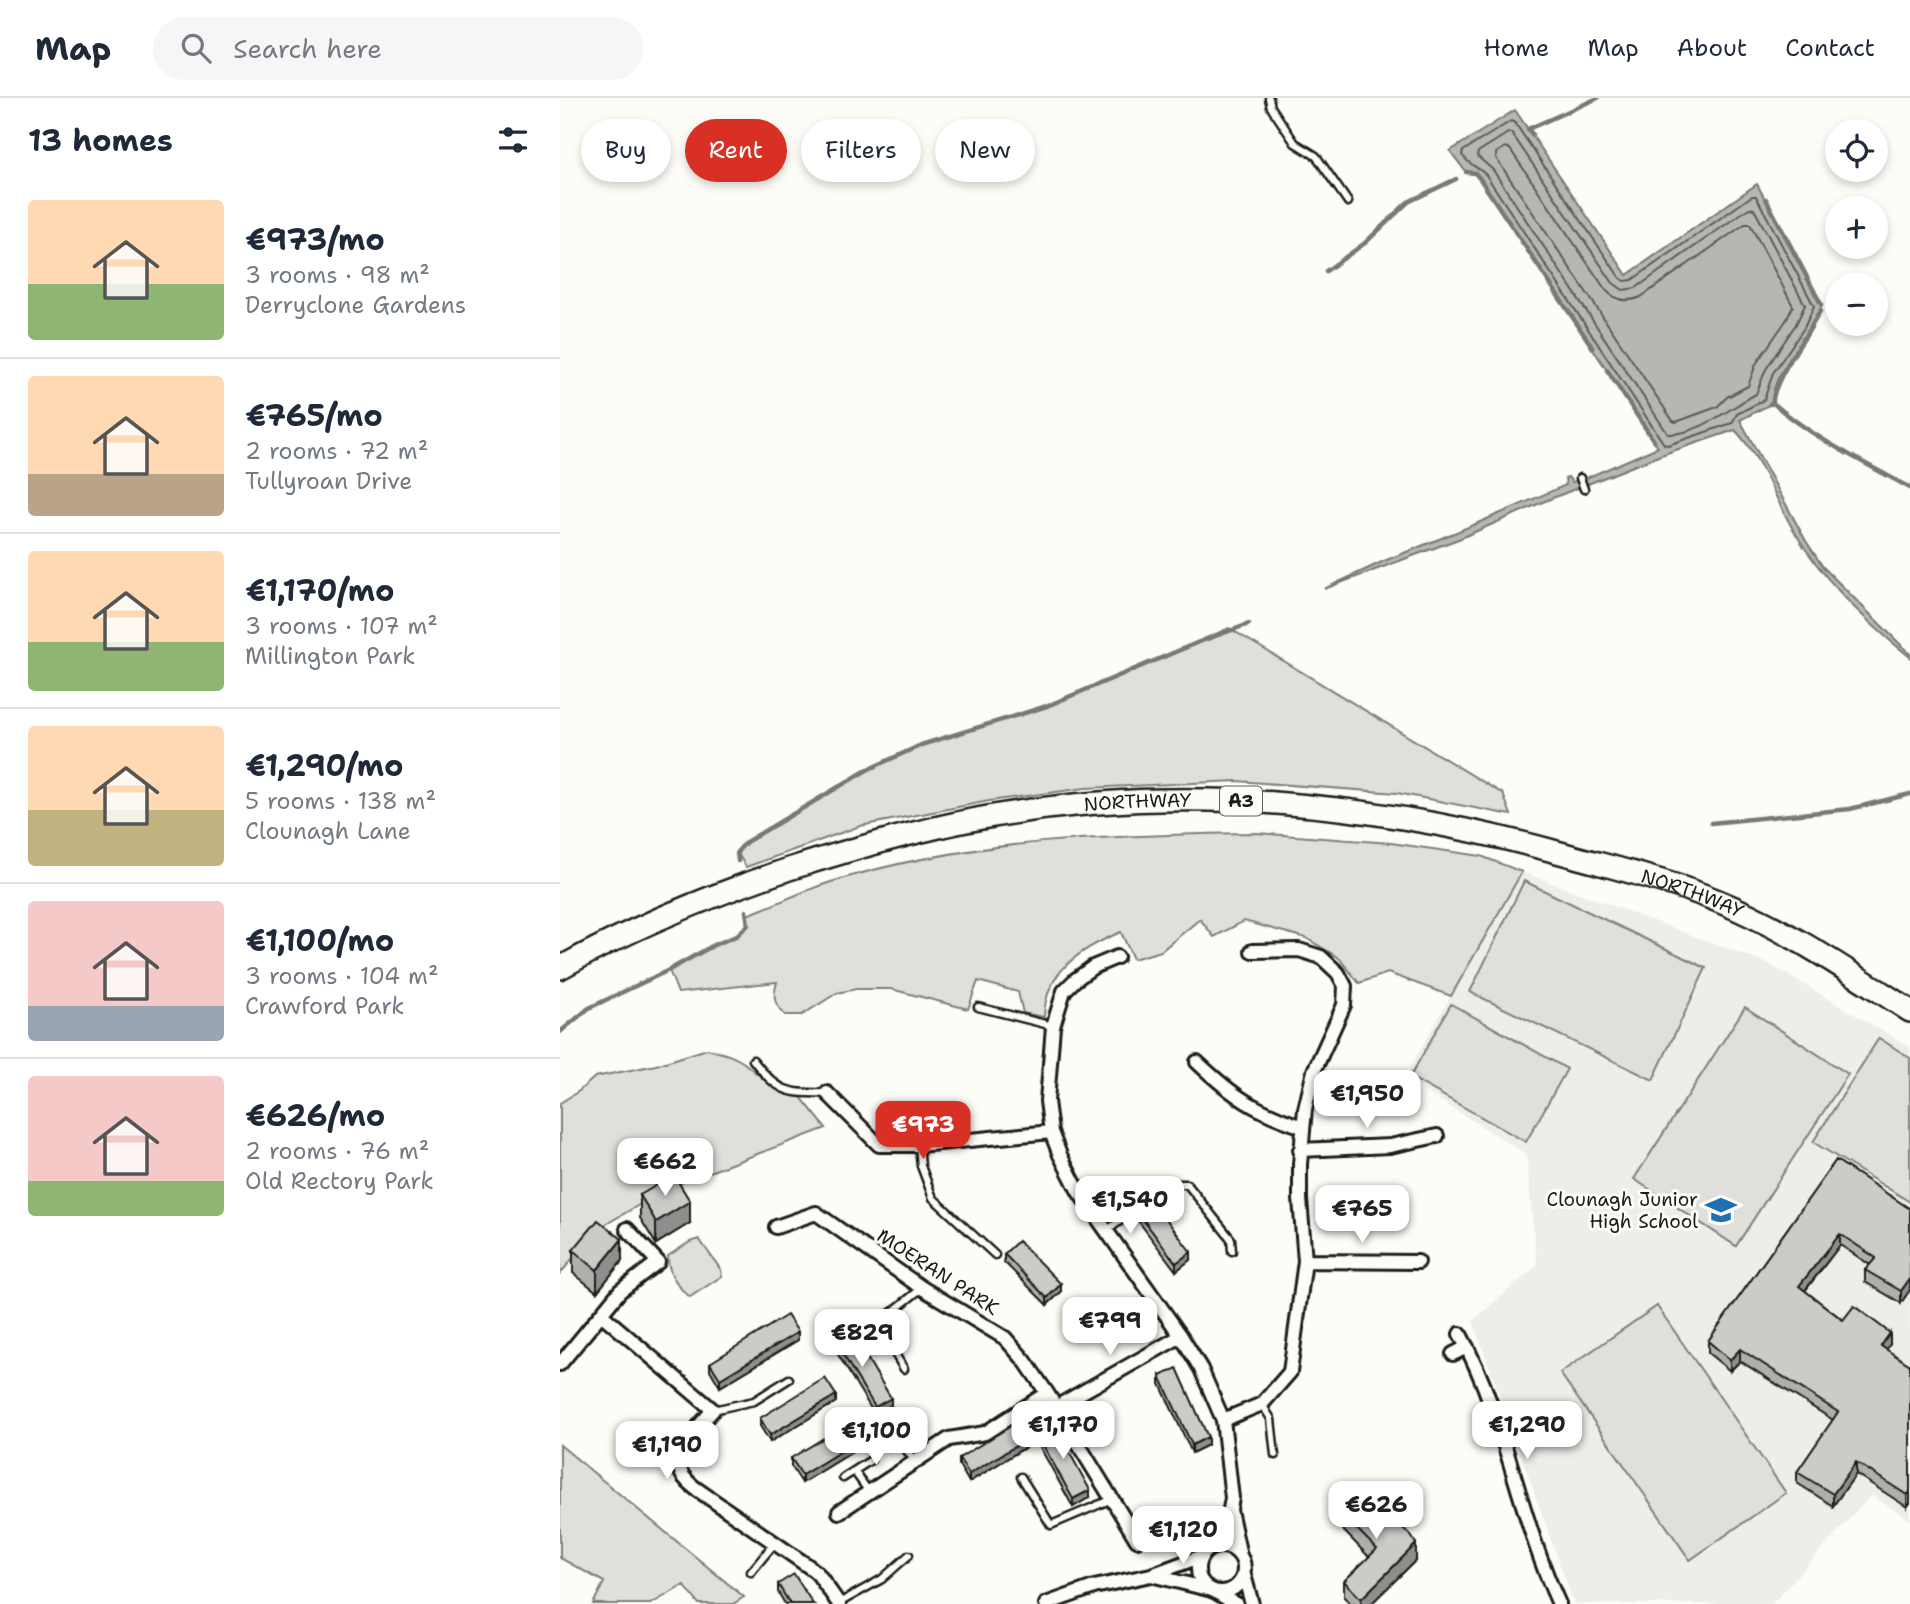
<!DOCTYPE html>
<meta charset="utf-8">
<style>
body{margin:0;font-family:"Shantell Sans",sans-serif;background:#f6f6f7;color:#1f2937;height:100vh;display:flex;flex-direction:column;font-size:26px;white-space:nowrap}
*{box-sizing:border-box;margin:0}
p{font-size:23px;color:#747a83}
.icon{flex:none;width:38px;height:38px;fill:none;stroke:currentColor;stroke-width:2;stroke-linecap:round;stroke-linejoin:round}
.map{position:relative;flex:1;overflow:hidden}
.sheet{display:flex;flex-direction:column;background:#fff;width:560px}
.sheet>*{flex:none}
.hud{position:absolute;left:21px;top:21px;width:665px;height:63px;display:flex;gap:14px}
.fabs{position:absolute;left:1265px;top:21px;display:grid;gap:14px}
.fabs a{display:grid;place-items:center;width:63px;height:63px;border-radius:50%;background:#fff;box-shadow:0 4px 10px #0003;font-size:35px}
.price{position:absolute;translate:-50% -60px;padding:0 16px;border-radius:14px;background:#fff;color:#222;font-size:23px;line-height:46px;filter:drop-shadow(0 2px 4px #0008)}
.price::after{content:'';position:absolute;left:50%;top:42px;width:21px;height:16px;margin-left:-10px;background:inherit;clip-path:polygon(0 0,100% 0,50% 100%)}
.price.active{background:#d93025;color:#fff}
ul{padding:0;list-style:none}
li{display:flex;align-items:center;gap:21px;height:175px;padding:0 28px}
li+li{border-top:2px solid #e0e1e3}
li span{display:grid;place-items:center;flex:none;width:196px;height:140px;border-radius:7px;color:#555}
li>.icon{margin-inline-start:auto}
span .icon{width:84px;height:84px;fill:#fffc;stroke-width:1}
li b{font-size:30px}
h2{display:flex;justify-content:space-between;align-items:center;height:84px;padding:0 28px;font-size:30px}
.chip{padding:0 24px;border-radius:32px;background:#fff;box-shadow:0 4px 10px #0003;font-size:24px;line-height:63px}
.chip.active{background:#d93025;color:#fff}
header{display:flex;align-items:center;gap:42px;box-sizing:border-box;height:98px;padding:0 35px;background:#fff;border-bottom:2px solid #e0e1e3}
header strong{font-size:33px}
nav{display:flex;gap:38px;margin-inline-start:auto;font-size:24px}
.search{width:490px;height:63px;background:#f6f6f7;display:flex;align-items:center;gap:18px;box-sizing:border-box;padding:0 24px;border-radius:38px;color:#747a83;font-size:26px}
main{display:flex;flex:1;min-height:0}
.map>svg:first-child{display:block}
</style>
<header>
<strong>Map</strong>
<div class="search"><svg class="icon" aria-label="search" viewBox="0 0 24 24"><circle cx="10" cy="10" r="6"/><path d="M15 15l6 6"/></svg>Search here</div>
<nav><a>Home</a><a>Map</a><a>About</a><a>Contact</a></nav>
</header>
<main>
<section class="sheet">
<h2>13 homes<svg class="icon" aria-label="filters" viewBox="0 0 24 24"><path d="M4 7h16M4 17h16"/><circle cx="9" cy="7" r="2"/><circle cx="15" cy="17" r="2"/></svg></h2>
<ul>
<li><span style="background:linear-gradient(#ffd9b3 60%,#8fb573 0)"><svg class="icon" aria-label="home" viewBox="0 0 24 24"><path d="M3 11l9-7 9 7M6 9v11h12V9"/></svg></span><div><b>€973/mo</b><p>3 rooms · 98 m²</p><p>Derryclone Gardens</p></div></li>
<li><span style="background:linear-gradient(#ffd9b3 70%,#b9a48a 0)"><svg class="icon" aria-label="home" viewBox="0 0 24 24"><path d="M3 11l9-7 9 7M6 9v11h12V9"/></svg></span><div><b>€765/mo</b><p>2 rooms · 72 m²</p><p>Tullyroan Drive</p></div></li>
<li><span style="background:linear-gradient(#ffd9b3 65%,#8fb573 0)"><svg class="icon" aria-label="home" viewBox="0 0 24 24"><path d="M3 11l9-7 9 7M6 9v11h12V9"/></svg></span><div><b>€1,170/mo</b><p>3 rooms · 107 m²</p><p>Millington Park</p></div></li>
<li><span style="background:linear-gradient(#ffd9b3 60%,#c2b280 0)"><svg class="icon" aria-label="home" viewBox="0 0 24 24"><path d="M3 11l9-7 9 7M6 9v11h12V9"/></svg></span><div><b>€1,290/mo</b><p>5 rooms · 138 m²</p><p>Clounagh Lane</p></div></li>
<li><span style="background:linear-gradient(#f6c9c9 75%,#9aa5b1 0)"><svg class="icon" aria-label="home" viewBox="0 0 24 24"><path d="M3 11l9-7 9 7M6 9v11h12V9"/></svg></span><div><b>€1,100/mo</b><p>3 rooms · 104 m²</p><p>Crawford Park</p></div></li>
<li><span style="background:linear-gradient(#f6c9c9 75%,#8fb573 0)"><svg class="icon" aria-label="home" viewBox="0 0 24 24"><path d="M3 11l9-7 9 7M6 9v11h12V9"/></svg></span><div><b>€626/mo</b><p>2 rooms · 76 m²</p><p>Old Rectory Park</p></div></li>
</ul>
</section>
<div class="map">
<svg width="1350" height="1506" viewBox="0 0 1350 1506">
<rect width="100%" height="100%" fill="#fdfcf7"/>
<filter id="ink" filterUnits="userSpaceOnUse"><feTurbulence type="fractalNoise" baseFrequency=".0143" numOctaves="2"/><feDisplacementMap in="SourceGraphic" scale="14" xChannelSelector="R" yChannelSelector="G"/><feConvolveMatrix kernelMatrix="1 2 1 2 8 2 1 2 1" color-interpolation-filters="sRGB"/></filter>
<g filter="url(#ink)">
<path fill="#eeede9" d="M962 774 1209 866 1350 949V1422L1311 1397 1212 1506H1014L913 1223 977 1167 966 1056 844 980Z"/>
<path fill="#e0dfdb" stroke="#7e7e7c" stroke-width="2" d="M669 530 943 696 951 717 837 695 677 683 525 690 429 703 300 728 186 769 177 754 186 744 307 672 361 647 488 608Z
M696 735 831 745 921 758 962 774 891 898 828 875 799 885 779 860 746 840 684 823 654 839 640 821 601 853 573 861 561 834C522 850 485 873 484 919L463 915 458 894 418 883 408 911 331 891H296L277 895 242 917H225C213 905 213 898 217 884L118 895 109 872 154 847 176 838 188 827 187 817C215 807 242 793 271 784 408 741 553 737 696 735Z
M964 783 1146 870 1093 982 910 894Z
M891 906 1007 971 966 1044 850 979Z
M1185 909 1288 976 1176 1148 1074 1081Z
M1319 940 1350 960V1104L1253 1044Z
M147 951C163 955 177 958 189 969 206 982 218 998 241 999L266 1030 110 1089 36 1132 0 1176V1005L19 993 35 979 96 967Z
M139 1141 161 1172 162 1178 130 1199C118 1190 107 1173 108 1158L130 1144Z
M1097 1208 1226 1395 1130 1462 1000 1275Z
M0 1347 184 1499 173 1506H139L124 1487 91 1506H33L44 1484 0 1460Z"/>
<path fill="#b7b6b2" stroke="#797876" stroke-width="2" d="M955 12 1067 177 1197 86 1262 208C1258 216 1255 225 1250 233 1239 254 1210 278 1213 305L1180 322 1246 443 1263 469 1350 556V559C1306 524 1263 482 1234 433 1215 401 1202 360 1175 332L1101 357 985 403 901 440 764 491 824 463 899 433 1006 387 1005 380 1008 379 1012 384 1024 381 1098 349 920 81 914 75 906 74 890 53Z"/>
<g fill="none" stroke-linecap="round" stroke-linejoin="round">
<path stroke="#5a5a58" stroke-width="2" d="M951 23 955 25 1060 180 1065 183 1072 182 1192 98H1196L1254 208 1244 230 1213 275 1204 302 1177 316 1172 325 1108 347 1104 346 926 77C918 69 909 67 902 57L903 53Z
M948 35H952L955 40 1053 185 1063 192 1076 190 1189 110 1194 111 1245 207 1236 226 1206 271 1196 296C1171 309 1139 337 1108 336L933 72 917 58 918 54Z
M946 49 950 51 1045 191C1055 203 1067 205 1081 199L1185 126H1190L1233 208 1227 221 1196 266 1188 288 1167 299 1157 309 1116 324 1113 323 936 60V55Z"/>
<path stroke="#797876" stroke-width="4.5" d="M972 36 968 31 1038 0
M906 74 915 75 920 81 1033 250
M1206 101 1261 206
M766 173 805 145 848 104 896 81
M1047 272 1094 343
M1213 305C1211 284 1249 236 1260 213
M1210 306 1213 305C1254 341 1302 363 1350 390
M1151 725 1290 711 1350 696
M178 763 177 754 186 744 307 672 361 647 487 608 639 544 689 526
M0 934 29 910 109 872 154 847 176 838 188 827 186 813"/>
<defs>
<path id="service" d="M709 0 711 9 735 45 756 58 788 104
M1020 380 1024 391
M418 909 493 928
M193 962C218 994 227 996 267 995
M359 1048 361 1068 373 1100 435 1157
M546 1133 611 1086H627L671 1141 672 1153
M344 1271 317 1226 362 1190
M702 1306 711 1321 715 1357
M153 1312 194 1303 229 1281
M338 1340 355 1364
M326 1348 354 1330
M294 1373 309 1394
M461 1379 491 1427 552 1401
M283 1380 311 1362
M191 1474 214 1446
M279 1505 322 1481 349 1457"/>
<path id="minor" d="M557 859 533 869 515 882 504 893 493 928 487 1003 491 1034 500 1057 519 1094 621 1238 641 1271 663 1322 672 1400 670 1411 652 1449
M637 964C674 999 695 1013 743 1029
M267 995 319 1047H359L491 1034
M740 1052 830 1048 877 1038
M216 1129 256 1115 362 1190 445 1240 465 1263 487 1295 577 1442
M745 1163 858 1164
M41 1216 153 1312C140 1327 109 1356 123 1378 126 1382 131 1387 135 1390L251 1470 258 1476 279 1506
M900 1236C946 1321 959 1419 999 1506
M893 1256 907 1249
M0 1266 60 1193 98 1164 67 1131
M496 1309 621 1238
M663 1322 702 1306 730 1274 745 1163 740 1101V1066L745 1011 754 973 784 907 785 888 778 875 761 859 739 852 692 853
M670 1412 680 1458
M279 1414 389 1341 425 1335 487 1295
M638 1471a23 23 0 1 1 46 0a23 23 0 1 1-46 0Z
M591 1477 648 1491
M684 1477 692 1506
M656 1494 676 1506
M486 1506 534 1489 591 1477 642 1458"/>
<g id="trunk">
<path id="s1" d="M0 870C73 829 149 798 229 771 292 751 357 732 422 720 616 684 819 704 1008 757 1058 771 1110 783 1158 803 1227 831 1288 873 1350 913"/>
</g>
</defs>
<use href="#service" stroke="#1c1c1c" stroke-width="11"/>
<use href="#minor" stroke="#1c1c1c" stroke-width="18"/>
<use href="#trunk" stroke="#1c1c1c" stroke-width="26"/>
<use href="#service" stroke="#fdfcf7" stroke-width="6"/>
<use href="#minor" stroke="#fdfcf7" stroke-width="12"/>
<use href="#trunk" stroke="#fdfcf7" stroke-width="21"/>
</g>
<path fill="#afafac" stroke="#1c1c1c" stroke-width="2" d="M1276 1062 1350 1111 1341 1205 1305 1184V1172L1310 1167 1280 1147 1245 1193 1283 1222 1330 1246 1326 1252 1350 1267V1405L1347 1409 1296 1376 1273 1408 1237 1385V1374L1273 1322 1180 1263 1170 1273 1148 1255V1243Z
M80 1097 130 1125 96 1146 80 1120Z
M579 1116 631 1161 616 1173 579 1124Z
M13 1152 62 1163 37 1194 13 1175Z
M444 1156 501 1194 487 1207 444 1164Z
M238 1242 160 1289 150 1272V1265Z
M274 1242 331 1307 315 1317 274 1250Z
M600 1278 648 1347 632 1355 600 1286Z
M276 1304 210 1344 200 1328V1320Z
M476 1334 530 1399 513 1409 476 1342Z
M474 1344 409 1384 399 1367V1360Z
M307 1345 242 1385 231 1368V1360Z
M780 1414 856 1462 811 1506H791L784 1499V1483L809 1459 780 1429Z
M218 1486 253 1506H225L218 1494Z"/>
<path fill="#8f8e8c" stroke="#1c1c1c" stroke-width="2" d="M130 1103V1125L96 1146V1124Z
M1280 1136V1147L1239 1200V1188Z
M62 1141V1163L37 1194V1172Z
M631 1154V1161L616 1173V1165Z
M1350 1180V1192L1341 1205V1193Z
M501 1186V1194L487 1207V1200Z
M238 1234V1242L160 1289V1281Z
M1330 1235V1246L1321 1260V1248Z
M1180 1251V1263L1170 1273V1262Z
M276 1297V1304L210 1344V1337Z
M331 1300V1307L315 1317V1309Z
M307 1337V1345L242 1385V1377Z
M474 1337V1344L409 1384V1376Z
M648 1339V1347L632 1355V1347Z
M1296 1364V1376L1273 1408V1396Z
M530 1392V1399L513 1409V1401Z
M1350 1394V1405L1347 1409V1397Z
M856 1446V1462L811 1506H801V1501Z"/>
<path fill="#cccbc8" stroke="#1c1c1c" stroke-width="2" d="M1276 1062 1350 1111V1180L1341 1193 1305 1172 1316 1160 1280 1136 1239 1188 1283 1222 1294 1208 1330 1235 1321 1248 1350 1267V1394L1347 1397 1296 1364 1273 1396 1237 1374 1278 1314 1180 1251 1170 1262 1148 1243Z
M114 1077 130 1103 96 1124 80 1097Z
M594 1105 631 1154 616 1165 579 1116Z
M38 1122 62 1141 37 1172 13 1152Z
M458 1143 501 1186 487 1200 444 1156Z
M227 1217 238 1234 160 1281 150 1265Z
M290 1232 331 1300 315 1309 274 1242Z
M617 1270 648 1339 632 1347 600 1278Z
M265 1280 276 1297 210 1337 200 1320Z
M297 1320 307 1337 242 1377 231 1360Z
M464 1320 474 1337 409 1376 399 1360Z
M493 1324 530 1392 513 1401 476 1334Z
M804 1390 852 1439 856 1446 801 1501 784 1483 817 1451 780 1414Z
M234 1476 253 1506H230L218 1486Z"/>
</g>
<defs>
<symbol id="school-bare" viewBox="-9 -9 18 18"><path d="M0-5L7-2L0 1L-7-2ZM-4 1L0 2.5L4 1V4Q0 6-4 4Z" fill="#1f6fb2" stroke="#fdfcf7" stroke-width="2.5" paint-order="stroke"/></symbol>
</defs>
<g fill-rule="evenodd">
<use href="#school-bare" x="1139" y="1090" width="44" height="44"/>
</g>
<g text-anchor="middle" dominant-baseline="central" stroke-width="6" stroke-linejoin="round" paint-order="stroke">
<rect fill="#fdfcf7" stroke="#605f5e" stroke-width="2" x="660" y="688.5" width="42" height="29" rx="5"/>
<g font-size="18" font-weight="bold" fill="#1c1c1c">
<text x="681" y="703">A3</text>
</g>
<g font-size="19" fill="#1c1c1c" stroke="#fdfcf7">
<text stroke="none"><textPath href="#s1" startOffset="606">NORTHWAY</textPath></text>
<text stroke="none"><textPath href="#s1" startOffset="1172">NORTHWAY</textPath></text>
<text transform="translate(378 1174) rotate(33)">MOERAN PARK</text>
</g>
<g font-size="19" fill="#1c1c1c" stroke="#fdfcf7" text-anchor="end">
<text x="1138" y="1101">Clounagh Junior<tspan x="1138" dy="22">High School</tspan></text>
</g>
</g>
</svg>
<div class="fabs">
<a><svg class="icon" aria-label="locate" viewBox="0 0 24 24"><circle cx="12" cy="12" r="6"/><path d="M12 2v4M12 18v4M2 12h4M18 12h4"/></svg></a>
<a>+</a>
<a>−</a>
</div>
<b class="price" style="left:807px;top:1032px">€1,950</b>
<b class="price active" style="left:363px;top:1063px">€973</b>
<b class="price" style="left:105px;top:1100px">€662</b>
<b class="price" style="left:570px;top:1138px">€1,540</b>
<b class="price" style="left:802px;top:1147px">€765</b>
<b class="price" style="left:550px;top:1259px">€799</b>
<b class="price" style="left:302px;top:1271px">€829</b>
<b class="price" style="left:503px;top:1363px">€1,170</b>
<b class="price" style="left:967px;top:1363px">€1,290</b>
<b class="price" style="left:316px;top:1369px">€1,100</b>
<b class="price" style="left:107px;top:1383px">€1,190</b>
<b class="price" style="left:816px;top:1443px">€626</b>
<b class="price" style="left:623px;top:1468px">€1,120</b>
<div class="hud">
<a class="chip">Buy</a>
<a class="chip active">Rent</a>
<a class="chip">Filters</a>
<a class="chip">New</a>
</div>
</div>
</main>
